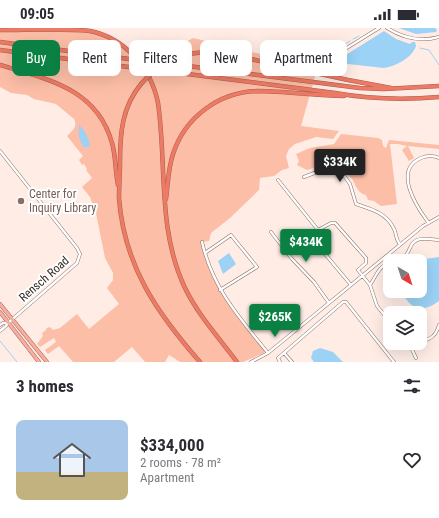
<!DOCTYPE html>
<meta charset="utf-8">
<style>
body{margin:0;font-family:"Roboto Condensed",sans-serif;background:#f2f2f3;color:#2b2b33;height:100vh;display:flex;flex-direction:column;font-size:15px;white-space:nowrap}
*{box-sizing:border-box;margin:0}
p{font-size:13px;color:#7c7c81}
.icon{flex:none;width:22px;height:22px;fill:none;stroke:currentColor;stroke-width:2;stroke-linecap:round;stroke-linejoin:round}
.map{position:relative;height:334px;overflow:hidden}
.side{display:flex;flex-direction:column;background:#fff;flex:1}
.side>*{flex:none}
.banner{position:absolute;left:12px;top:12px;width:415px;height:36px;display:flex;gap:8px}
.needle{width:26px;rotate:141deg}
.controls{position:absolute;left:383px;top:226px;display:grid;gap:8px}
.controls a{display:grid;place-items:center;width:44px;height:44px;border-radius:8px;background:#fff;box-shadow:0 4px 16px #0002;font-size:20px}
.price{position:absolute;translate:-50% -34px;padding:0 9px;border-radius:4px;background:#0b8043;color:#fff;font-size:13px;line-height:26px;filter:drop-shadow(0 1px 2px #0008)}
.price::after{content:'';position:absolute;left:50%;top:24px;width:12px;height:9px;margin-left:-6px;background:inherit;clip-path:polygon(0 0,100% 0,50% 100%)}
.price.selected{background:#222;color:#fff}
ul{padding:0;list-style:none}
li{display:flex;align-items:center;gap:12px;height:100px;padding:0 16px}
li+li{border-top:1px solid #e1e1e2}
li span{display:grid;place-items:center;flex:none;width:112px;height:80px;border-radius:8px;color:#555}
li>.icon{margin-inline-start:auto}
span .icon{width:48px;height:48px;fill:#fffc;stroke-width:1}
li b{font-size:17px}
h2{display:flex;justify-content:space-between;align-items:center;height:48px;padding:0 16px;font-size:17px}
.pill{padding:0 14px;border-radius:8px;background:#fff;box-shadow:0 4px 16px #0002;font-size:14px;line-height:36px}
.pill.selected{background:#0b8043;color:#fff}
.status{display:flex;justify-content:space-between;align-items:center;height:28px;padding:0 20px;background:#fff;direction:ltr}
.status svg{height:11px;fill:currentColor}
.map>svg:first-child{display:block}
</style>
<div class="status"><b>09:05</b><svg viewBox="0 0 49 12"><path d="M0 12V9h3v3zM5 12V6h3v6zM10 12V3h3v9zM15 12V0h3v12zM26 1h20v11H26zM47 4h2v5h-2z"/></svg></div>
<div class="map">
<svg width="439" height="334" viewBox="0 0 439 334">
<rect width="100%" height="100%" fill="#feece5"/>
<path fill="#fcbea7" d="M0 2H75L102 7 130 23 153 20 174 21 193 10 265 27 291 32 311 29 320 31 301 98 339 103 333 111 316 109 295 116 289 121 286 128 289 140 282 142 274 148 260 150 259 162 230 190 211 205 209 213 202 214 205 225 220 263 265 321 264 325 243 334H180L169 327 165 334H145L132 319 114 334H73L59 318 48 326 45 322 56 314 54 310 40 319 37 316 43 308 42 305 45 303 47 300 50 299 53 302 60 300 77 286 89 301 119 276 107 260 113 252V245L105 230 96 185 90 169 82 159 92 150 86 142 87 141 84 136 82 137 79 132 83 128 67 108C72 103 78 99 74 91L56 76 34 71 27 67 11 65 0 59Z
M341 106 378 110 382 112 383 118 386 120 389 112 439 117V121L408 118 414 130 409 133 402 122 407 118 398 116H390L397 176 381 178 374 173 368 172 366 167C357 165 356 157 352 151 346 143 335 138 325 137 319 136 313 141 307 142L297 137 299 133 296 126 310 120 334 116Z"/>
<path fill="#9cd2f6" d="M399 0H435L437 2 436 4 416 6Z
M384 3 396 11 410 16 412 14H415L416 18C412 30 396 38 384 40L339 35 338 32 341 30Z
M79 97C84 101 89 110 90 118L88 119H83L79 109Z
M229 225 236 236 223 246 218 233Z
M439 229V273C424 285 409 282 402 263H420V234L425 231Z
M320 320 333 324 343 334H314L311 330 313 323Z"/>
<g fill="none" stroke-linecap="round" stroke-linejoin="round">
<path stroke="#9cd2f6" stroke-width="1" d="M353 11 359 8
M420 20 429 22 439 37
M337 21 350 13
M328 27 331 25
M0 313 17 334"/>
<defs>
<path id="minor" d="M387 0C403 10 421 14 439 9
M329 31 379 0
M0 123 77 220 80 226 77 235 8 295 6 298 0 303
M304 149 322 142H329L339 145 345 149 350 156 356 176C370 181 385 184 393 199 397 205 395 211 400 216
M278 152 318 202 315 209V214L351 257
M428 194C416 178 393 142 421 130 428 127 433 127 439 130
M318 202 331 195H335L366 230V235L358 242 370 257 377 278 390 294
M271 204 292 231 314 254 329 275
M202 214C213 261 239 289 268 325
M205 225 231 207 257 239 220 262
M401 233C406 229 407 226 410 220 415 207 428 211 439 212
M370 257C376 248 379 238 390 234
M0 297 3 295H8
M420 314C431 311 436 308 439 297
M409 315 416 330
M284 325 292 334
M251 334 268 325 423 198 439 189
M280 334 278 330 343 274H346L394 334"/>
<path id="major" d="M0 276 47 334
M0 284 39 334"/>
<path id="highway" d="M0 2C27 2 64 0 90 3 125 10 151 40 158 75 167 137 157 201 185 260 198 287 219 310 237 334
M0 14 129 31
M0 22 136 40
M188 26 205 24 223 25 348 52 391 60
M149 33 360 60 384 61 439 58
M0 37C46 51 97 60 112 115 116 128 115 143 118 157
M156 42 335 65C369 71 404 72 439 69
M141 56C122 79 120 105 120 134 120 146 119 158 119 170 124 238 157 285 200 334
M166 171C168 156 168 141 173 126 185 89 219 64 258 63 287 63 316 68 344 68"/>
</defs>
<use href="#minor" stroke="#886e64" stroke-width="3.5"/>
<use href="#major" stroke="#ac5e4e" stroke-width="4"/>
<use href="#highway" stroke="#ac5e4e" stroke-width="4.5"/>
<use href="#minor" stroke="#fff" stroke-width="2.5"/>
<use href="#major" stroke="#f4afa2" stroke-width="3"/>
<use href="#highway" stroke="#ec7a64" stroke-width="3.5"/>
<defs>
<path id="highway-bridge" d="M129 31 149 33
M136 40 156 42
M141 56C154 41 169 32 188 26"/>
</defs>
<use href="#highway-bridge" stroke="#ac5e4e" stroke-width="4.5" stroke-linecap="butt"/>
<use href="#highway-bridge" stroke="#ec7a64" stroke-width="3.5"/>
</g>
<circle fill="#8d6e63" stroke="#fff" stroke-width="1.5" cx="21" cy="173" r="4"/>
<g text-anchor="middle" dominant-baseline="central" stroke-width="4" stroke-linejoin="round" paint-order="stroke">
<g font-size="12" fill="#785e54" stroke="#fff" text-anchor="start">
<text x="29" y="166">Center for<tspan x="29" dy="14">Inquiry Library</tspan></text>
</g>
<g font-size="12" fill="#352a26" stroke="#fff">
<text transform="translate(44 251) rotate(-41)">Rensch Road</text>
</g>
</g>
</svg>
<div class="controls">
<a><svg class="needle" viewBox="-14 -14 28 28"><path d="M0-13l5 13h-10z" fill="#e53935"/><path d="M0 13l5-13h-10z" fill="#7c7c81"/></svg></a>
<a><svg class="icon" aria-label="layers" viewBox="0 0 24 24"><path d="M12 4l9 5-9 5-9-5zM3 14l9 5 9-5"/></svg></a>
</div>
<b class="price selected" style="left:340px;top:155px">$334K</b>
<b class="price" style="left:306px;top:235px">$434K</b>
<b class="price" style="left:275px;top:310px">$265K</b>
<div class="banner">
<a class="pill selected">Buy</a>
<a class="pill">Rent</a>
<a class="pill">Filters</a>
<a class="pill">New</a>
<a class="pill">Apartment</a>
</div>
</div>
<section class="side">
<h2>3 homes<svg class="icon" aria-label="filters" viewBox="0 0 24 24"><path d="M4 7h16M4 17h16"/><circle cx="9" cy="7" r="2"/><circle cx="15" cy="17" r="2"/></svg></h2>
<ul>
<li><span style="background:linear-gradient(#a9c7e8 65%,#c2b280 0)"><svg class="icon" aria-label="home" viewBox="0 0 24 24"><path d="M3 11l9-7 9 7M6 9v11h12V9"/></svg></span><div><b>$334,000</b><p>2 rooms · 78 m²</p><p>Apartment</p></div><svg class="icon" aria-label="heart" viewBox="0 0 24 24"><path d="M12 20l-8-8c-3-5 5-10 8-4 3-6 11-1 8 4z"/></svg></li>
</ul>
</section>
